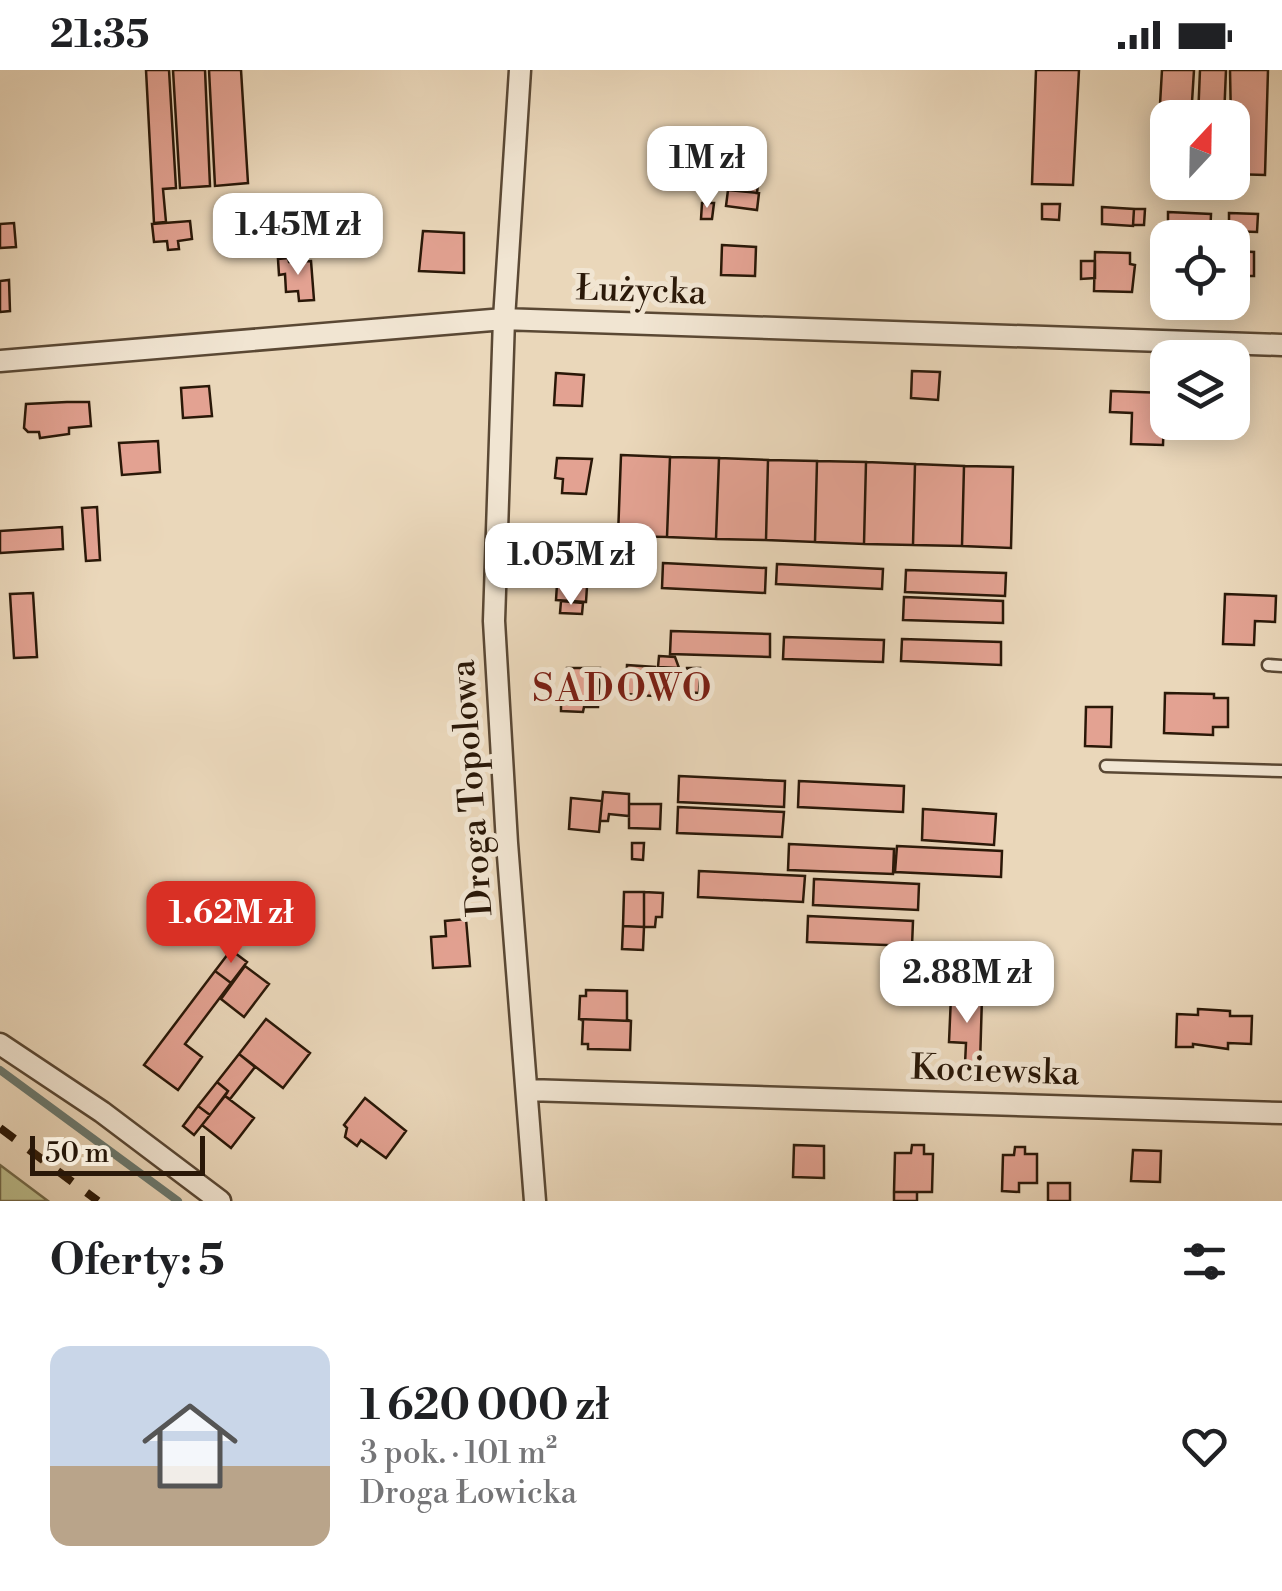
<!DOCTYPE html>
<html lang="pl">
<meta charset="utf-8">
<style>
body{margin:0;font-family:"Libre Bodoni",serif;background:#f2f2f2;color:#202124;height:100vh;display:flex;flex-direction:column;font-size:38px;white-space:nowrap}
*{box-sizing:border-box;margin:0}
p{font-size:32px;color:#757577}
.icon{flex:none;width:55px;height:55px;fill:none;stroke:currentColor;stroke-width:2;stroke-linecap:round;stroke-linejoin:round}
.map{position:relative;height:1131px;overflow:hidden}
.drawer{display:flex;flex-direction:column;background:#fff;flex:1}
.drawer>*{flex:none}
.needle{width:65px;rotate:22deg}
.buttons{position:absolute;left:1150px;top:30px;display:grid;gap:20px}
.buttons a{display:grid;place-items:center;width:100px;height:100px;border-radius:20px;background:#fff;box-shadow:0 5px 25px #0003;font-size:50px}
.scale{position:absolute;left:30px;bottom:25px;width:175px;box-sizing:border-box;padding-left:10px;border:5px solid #2a1808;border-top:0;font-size:28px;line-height:35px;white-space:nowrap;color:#2a1808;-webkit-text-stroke:8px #f1e5d2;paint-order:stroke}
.price{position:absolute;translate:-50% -85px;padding:0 22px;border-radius:20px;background:#fff;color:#222;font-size:32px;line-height:65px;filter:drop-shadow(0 2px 5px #0008)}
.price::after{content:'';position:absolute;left:50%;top:60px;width:30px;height:22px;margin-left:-15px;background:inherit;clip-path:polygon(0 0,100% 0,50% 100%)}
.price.on{background:#d93025;color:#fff}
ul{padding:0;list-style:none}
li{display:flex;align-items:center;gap:30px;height:250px;padding:0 50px}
li span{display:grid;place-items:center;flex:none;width:280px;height:200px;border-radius:20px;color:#555}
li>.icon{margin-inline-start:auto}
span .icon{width:120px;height:120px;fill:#fffc;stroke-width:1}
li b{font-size:42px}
h2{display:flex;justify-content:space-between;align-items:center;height:120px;padding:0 50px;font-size:42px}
.status{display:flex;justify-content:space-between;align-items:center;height:70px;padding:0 50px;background:#fff;direction:ltr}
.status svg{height:28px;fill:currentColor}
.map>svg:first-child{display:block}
</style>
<div class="status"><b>21:35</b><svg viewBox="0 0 49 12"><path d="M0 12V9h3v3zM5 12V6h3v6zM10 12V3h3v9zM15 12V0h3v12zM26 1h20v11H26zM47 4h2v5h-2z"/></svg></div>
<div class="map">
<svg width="1282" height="1131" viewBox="0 0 1282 1131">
<rect width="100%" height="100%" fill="#ead7ba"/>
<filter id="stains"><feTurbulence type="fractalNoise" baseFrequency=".002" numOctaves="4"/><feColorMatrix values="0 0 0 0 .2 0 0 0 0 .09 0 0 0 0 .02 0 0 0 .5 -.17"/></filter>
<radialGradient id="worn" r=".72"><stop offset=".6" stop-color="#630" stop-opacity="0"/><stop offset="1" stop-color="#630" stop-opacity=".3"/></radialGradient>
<path fill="#bcbd8c" stroke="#736a4a" stroke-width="2.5" d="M0 1095 48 1131H0Z"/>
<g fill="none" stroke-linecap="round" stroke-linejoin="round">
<path stroke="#6c796f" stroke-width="8" d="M0 1000 178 1131"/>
</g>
<path fill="#e3a292" stroke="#2a1808" stroke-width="2.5" d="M146 0H169L176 118 163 119 166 152 154 153Z
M173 0H205L210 116 180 118Z
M209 0H241L248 113 215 116Z
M1036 0H1079L1073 115 1032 114Z
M1162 0H1194L1191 48H1168V104L1156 103Z
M1200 0H1226L1224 48H1198Z
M1230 0H1268L1265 105 1232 104Z
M741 112 758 114 757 123 741 121Z
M728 120 759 123 757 140 726 136Z
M702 133H714L712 149H701Z
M1042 134H1060L1059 150 1042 149Z
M1102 137 1134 139 1133 156 1102 154Z
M1134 139H1145L1144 155H1133Z
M1168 142 1211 144 1210 168H1168Z
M1229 143 1258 144 1257 162 1229 161Z
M190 151 192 169 178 171 179 179 168 180 167 171 154 172 152 154Z
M14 153 16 177 0 178V154Z
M423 161 464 163V203L419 201Z
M722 175 756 177 755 206 721 205Z
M1234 181 1254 182V206H1241V220H1232Z
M1095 182 1130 183V194L1135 195 1132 222 1094 221Z
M288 188 289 192 311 191 314 230 299 231 298 221 286 222 285 204 279 205 278 189Z
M1081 191H1095V208L1081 209Z
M9 210 10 241 0 242V211Z
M912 301 940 302 938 330 911 328Z
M556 303 584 305 582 336 554 335Z
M209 316 212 346 183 348 181 318Z
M1111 321 1165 323 1167 344 1164 347 1163 375 1131 374 1132 343 1110 342Z
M67 332H89L91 356 69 358V364L40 368 39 362H28L24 358 26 334Z
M158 371 160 402 122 405 119 373Z
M621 385 670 387 667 467 618 466Z
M670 387 719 388 716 469 667 467Z
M557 388 592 389 586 424 562 423 563 409 555 408Z
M719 388 768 390 766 470 716 469Z
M768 390 817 391 815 472 766 470Z
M817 391 866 392 864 474 815 472Z
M866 392 915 394 913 475 864 474Z
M915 394 964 396 962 476 913 475Z
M964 396 1013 397 1011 478 962 476Z
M97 437 100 490 86 491 82 438Z
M553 455 571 456 570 477 552 476Z
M62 457 63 479 0 483V461Z
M622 480 637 481V505L622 504Z
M663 493 766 498 765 523 662 518Z
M777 494 883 499 882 519 776 514Z
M558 499 588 501 586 532 556 530Z
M906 500 1006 503 1005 526 905 522Z
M33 523 37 587 14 588 10 524Z
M1225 524 1276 526 1275 552 1255 551 1254 575 1223 574Z
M904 527 1003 531V553L903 550Z
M561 531 583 533 582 544 560 543Z
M671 561 770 564V587L670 584Z
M784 567 884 570 883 592 783 589Z
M902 569 1001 572V595L901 591Z
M659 586 675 587 679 598 658 597Z
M627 595 655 597 653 626 626 624Z
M567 598H600L598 637H584L583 642 561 641V625H566Z
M687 598H700L699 623 686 622Z
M1165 623 1214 624V628H1228V657H1213V665L1164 663Z
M1086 637H1112L1111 677 1085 676Z
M679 706 785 711 784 737 678 732Z
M799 711 904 716 903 742 798 737Z
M603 722 629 724V746L609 744 608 751H600Z
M571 728 602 731 599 762 569 759Z
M629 734H661L660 759 629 758Z
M678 737 784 742 782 767 677 763Z
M923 739 996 744 994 775 922 770Z
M632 773H644L643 790 632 789Z
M789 774 894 779 893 804 788 800Z
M897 776 1002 781 1001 807 895 802Z
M699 801 805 806 803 832 698 827Z
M814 809 919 814 918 840 813 835Z
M624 822H644V857L623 856Z
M644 822 663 823 662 847H656L655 857H644Z
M808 846 913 851 912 876 807 872Z
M466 849 470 896 433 898 431 867 446 866 445 851Z
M623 856 644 857 643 880 622 879Z
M231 880 247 892 231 913 215 901Z
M245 896 269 914 244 947 221 929Z
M215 901 231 913 185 974 202 987 178 1020 144 995Z
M586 920 627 921V950L631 951 579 949 580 926H586Z
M951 926 982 927 980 994H965L966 973 949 972Z
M1198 939 1230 941V946H1252L1251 974 1228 973V979L1193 974V977H1176L1177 944 1198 945Z
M266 949 310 983 283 1018 239 984Z
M579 949 631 951 630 980 588 979V974H582L583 951Z
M239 984 255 997 230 1029 225 1026 228 1021 217 1012Z
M217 1012 228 1021 210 1045 198 1036Z
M225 1026 254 1048 231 1078 202 1055Z
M365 1028 406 1061 386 1088 361 1070 357 1076 345 1067 347 1058 344 1055Z
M198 1036 210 1045 194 1065 183 1056Z
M794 1075 824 1076V1108L793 1107Z
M912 1075H924V1084H933L932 1122H894L895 1083H911Z
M1015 1077H1025V1084H1037V1113H1019V1122L1002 1121 1003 1085H1014Z
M1133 1080 1161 1081 1160 1112 1131 1111Z
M1048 1113H1070V1131H1048Z
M894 1122H917V1131H894Z"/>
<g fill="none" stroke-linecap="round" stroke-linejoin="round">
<defs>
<path id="lane" d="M1268 595 1282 596
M1106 696 1282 701"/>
<path id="street" d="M520 0 504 249 494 551 507 773 535 1131
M0 291 504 249 1282 275
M0 974 102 1042 220 1131
M527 1020 1282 1043"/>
</defs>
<use href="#lane" stroke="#5a4834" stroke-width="15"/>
<use href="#street" stroke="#5a4834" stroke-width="25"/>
<use href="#lane" stroke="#f1e5d2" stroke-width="10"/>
<use href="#street" stroke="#f1e5d2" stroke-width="20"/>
<path stroke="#2a1808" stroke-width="8" stroke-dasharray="18 18" stroke-linecap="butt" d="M0 1058 98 1131"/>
</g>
<g text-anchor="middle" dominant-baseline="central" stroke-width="10" stroke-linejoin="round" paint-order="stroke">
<g font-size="35" fill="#2a1808" stroke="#f1e5d2">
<text transform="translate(641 221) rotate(2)">Łużycka</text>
<text transform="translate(472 718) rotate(-94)">Droga Topolowa</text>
<text transform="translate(995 1001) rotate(2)">Kociewska</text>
</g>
<g font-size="38" letter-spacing="2.5" fill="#7a1f14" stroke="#f1e5d2">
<text x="623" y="619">SADOWO</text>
</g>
</g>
<rect width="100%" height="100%" filter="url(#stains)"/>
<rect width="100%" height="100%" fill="url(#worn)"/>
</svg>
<div class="buttons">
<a><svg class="needle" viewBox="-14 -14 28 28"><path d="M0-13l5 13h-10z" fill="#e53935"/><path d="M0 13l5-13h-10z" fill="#757577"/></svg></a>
<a><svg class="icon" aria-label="locate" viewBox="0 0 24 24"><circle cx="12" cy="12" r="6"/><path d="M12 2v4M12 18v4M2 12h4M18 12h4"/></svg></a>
<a><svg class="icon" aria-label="layers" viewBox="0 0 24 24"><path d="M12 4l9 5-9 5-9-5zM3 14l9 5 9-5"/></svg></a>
</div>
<div class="scale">50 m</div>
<b class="price" style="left:707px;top:141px">1M zł</b>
<b class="price" style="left:298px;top:208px">1.45M zł</b>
<b class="price" style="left:571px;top:538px">1.05M zł</b>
<b class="price on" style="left:231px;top:896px">1.62M zł</b>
<b class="price" style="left:967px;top:956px">2.88M zł</b>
</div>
<section class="drawer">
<h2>Oferty: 5<svg class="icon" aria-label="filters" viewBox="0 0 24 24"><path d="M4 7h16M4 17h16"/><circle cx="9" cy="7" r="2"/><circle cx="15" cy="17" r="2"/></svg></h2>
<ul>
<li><span style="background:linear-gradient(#c9d6e8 60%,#b9a48a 0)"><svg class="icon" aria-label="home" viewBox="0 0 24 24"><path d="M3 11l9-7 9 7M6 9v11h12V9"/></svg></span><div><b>1 620 000 zł</b><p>3 pok. · 101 m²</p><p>Droga Łowicka</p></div><svg class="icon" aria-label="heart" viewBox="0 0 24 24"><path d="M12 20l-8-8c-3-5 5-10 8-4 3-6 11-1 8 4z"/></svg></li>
</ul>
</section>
